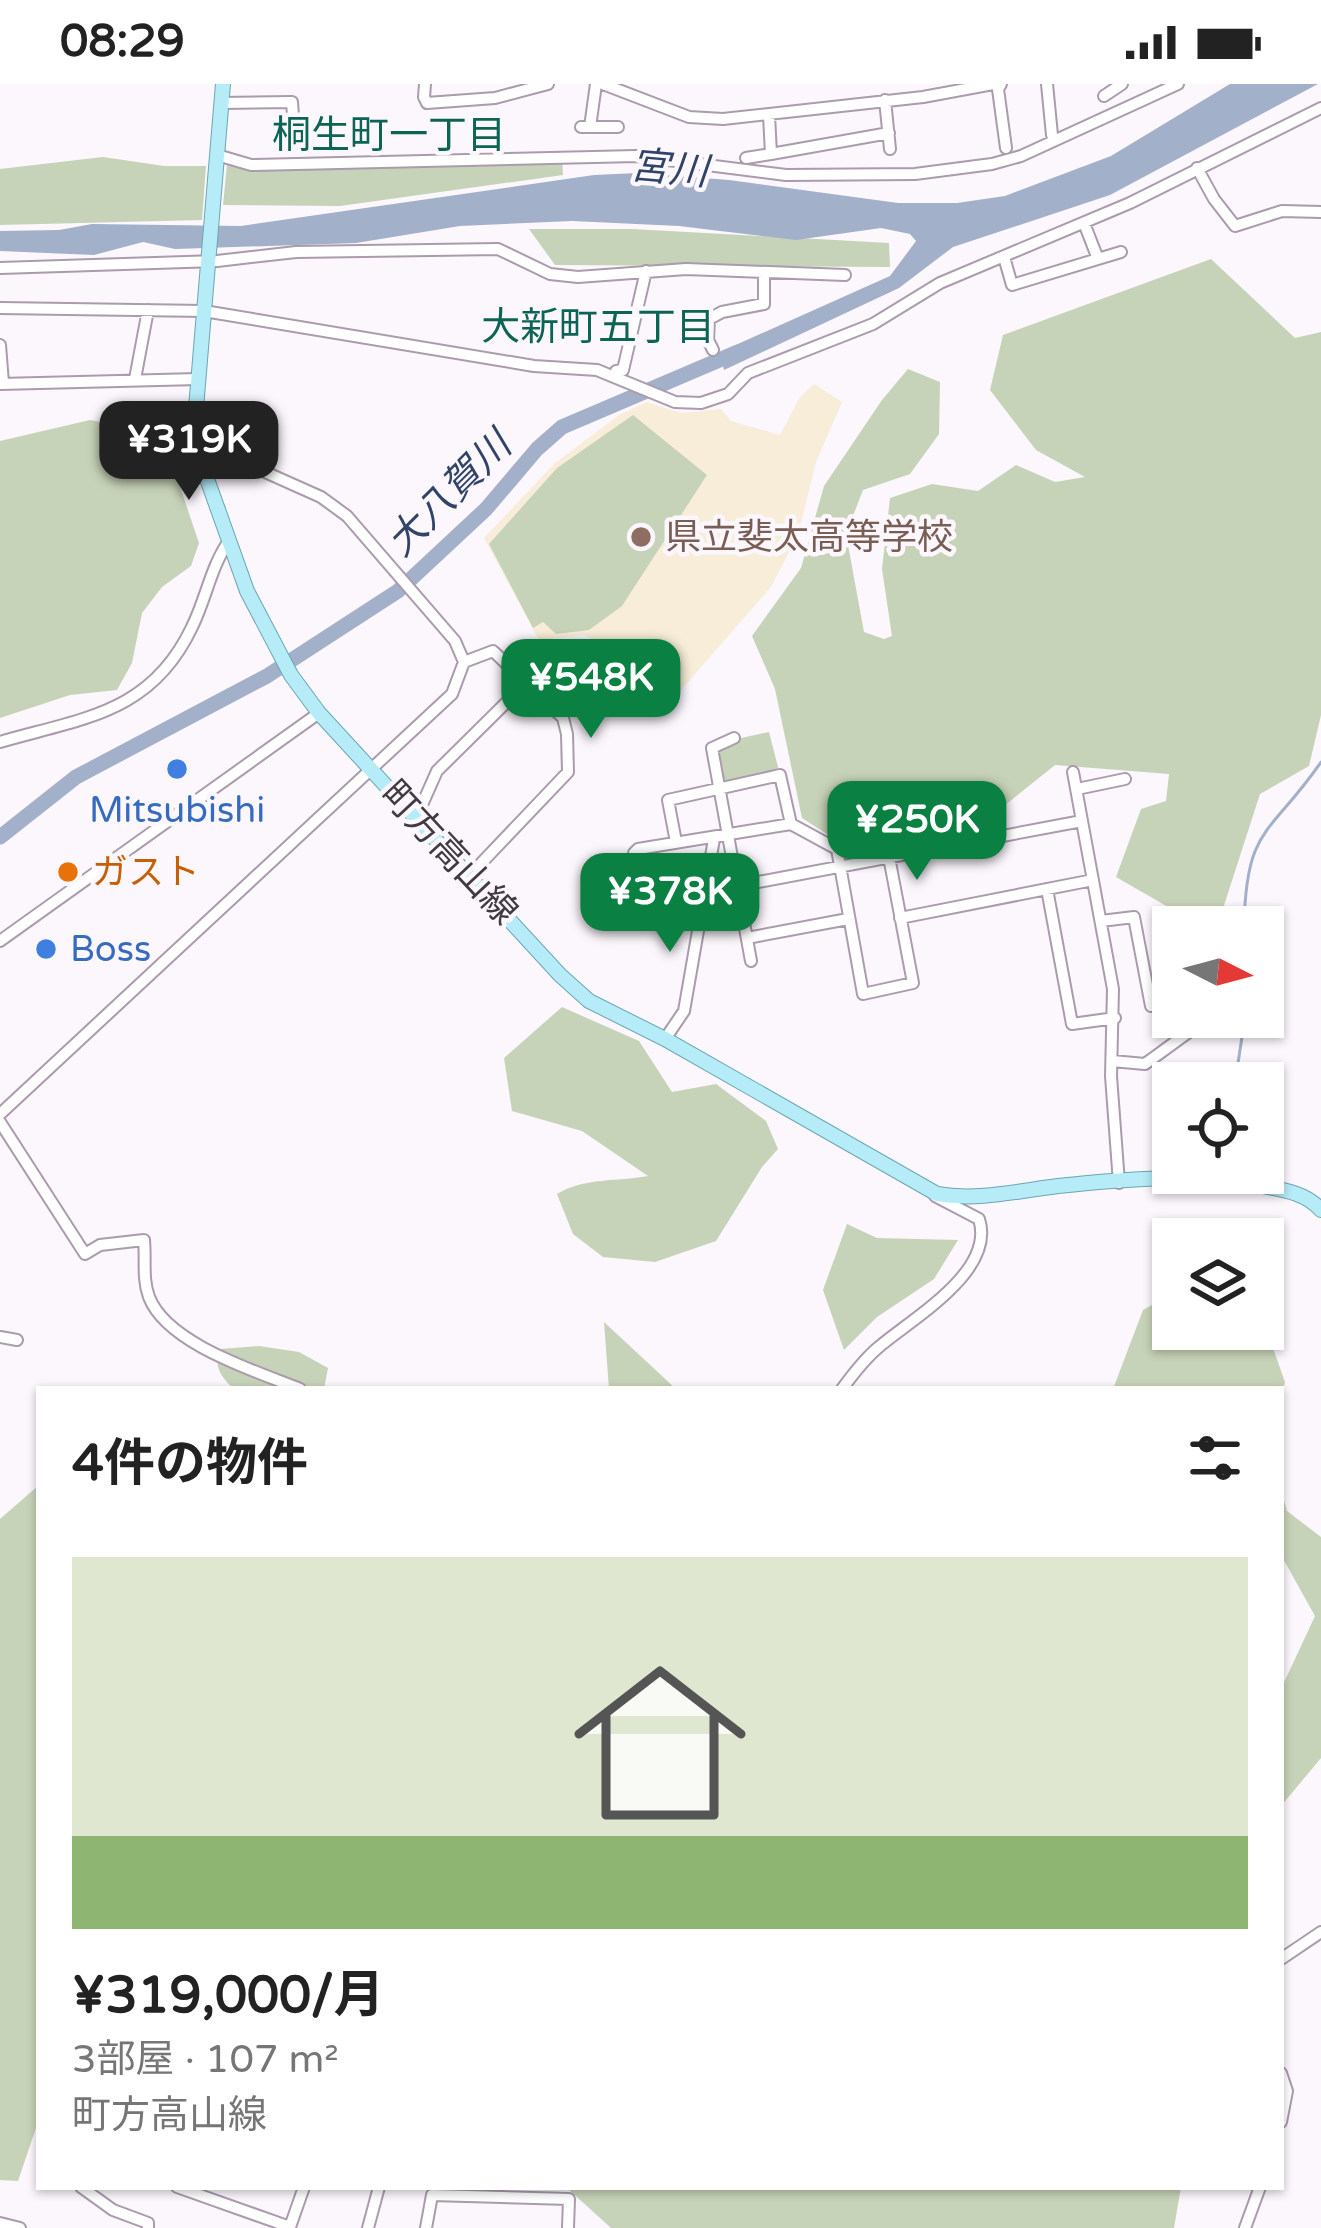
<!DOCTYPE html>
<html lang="ja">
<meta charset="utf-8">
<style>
body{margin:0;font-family:"Varela Round","Noto Sans JP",sans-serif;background:#f6f6f6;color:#222;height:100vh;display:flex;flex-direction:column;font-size:45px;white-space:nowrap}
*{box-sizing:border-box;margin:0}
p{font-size:39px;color:#767676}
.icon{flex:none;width:66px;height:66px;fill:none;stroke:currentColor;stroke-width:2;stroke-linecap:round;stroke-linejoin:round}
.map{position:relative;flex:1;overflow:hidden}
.drawer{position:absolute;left:36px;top:1302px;width:1248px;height:804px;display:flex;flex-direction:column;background:#fff;border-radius:0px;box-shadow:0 3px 9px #0004}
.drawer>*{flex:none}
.needle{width:78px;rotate:96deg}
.buttons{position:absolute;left:1152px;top:822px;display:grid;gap:24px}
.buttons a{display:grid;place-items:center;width:132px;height:132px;border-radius:0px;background:#fff;box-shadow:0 3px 9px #0004;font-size:60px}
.price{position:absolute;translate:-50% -102px;padding:0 27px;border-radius:24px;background:#0b8043;color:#fff;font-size:39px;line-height:78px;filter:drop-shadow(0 3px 6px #0008)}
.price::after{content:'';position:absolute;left:50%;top:72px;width:36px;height:27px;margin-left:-18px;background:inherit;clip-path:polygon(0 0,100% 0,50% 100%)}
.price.current{background:#222;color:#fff}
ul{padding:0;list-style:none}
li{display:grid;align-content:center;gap:24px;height:636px;padding:0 36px}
li span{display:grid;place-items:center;height:372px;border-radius:0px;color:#555}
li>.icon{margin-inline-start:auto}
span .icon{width:216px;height:216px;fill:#fffc;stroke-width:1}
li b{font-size:51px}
h2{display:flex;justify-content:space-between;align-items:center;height:144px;padding:0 36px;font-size:51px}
.status{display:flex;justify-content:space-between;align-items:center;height:84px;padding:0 60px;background:#fff;direction:ltr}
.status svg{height:33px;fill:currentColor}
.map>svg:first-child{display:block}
</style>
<div class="status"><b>08:29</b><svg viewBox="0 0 49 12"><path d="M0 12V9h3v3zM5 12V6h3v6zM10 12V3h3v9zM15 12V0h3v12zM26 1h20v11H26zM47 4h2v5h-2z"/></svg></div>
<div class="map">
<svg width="1321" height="2144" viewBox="0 0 1321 2144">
<rect width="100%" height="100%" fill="#fcf6fd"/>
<path fill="#f8edd8" d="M814 300 842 318 816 378 798 451 771 503 680 607 660 605 620 572 585 551 539 556 484 454 554 380 619 331 646 318 681 329 721 325 731 337 780 351 800 313Z"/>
<path fill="#c7d3b8" d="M103 73 164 82H206L202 136 0 141V85Z
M562 75 563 91 340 122 223 121 227 80Z
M529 145H632L889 159 890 183 555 181Z
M1211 175 1295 254 1321 248V631L1309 682 1260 710 1217 843H1183L1182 831 1116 793 1141 725 1166 717 1169 690 1055 681 999 726 853 767 802 734 775 605 752 552 801 484 824 402 882 316 908 285 940 298 939 350 910 390 863 406 846 450 864 548 884 555 892 552 882 485 890 414 932 400 978 407 1016 381 1055 398 1085 393 1036 366 990 306 1003 251Z
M633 331 707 391 622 522 589 546 556 550 543 538 533 544 489 460 557 384Z
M90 336 138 345 171 376 199 459 191 482 162 503 142 529 132 579 117 606 70 611 0 634V357Z
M769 648 779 687 721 698 716 666 737 655Z
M562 923 639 957 672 1008 716 1000 766 1037 778 1065 762 1083 716 1157 655 1178 603 1173 573 1150 557 1110C586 1093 616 1098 648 1092L582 1047 512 1027 504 974Z
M847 1140 877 1154 958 1156 934 1195 877 1233 844 1266 823 1206Z
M1173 1209V1245H1263V1236L1285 1298 1281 1315V1305H1113L1143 1226Z
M604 1238 676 1305H609Z
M259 1262 299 1268 328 1284 324 1305H234C221 1293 213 1282 220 1265Z
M39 1401V2035L18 2097 0 2096V1435Z
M1281 1406 1287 1427 1321 1453V1674L1281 1722V1605L1315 1532 1281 1471Z
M566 2103H1181L1174 2144H611Z"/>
<path fill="#a2b0ca" d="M1230 0H1318L1110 111 953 163 899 204 724 286 720 268 890 192 916 157 910 150 881 144 796 156 679 142 572 137 460 142 356 159 175 165 143 158 94 171 0 167V147L59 146 92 140 241 142 594 91 638 89 729 96 898 119H957L1005 112 1111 72Z"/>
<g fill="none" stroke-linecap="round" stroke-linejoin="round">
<path stroke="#a2b0ca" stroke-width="3" d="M1244 843C1246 741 1270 752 1321 678
M1235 999 1245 933"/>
<path stroke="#a2b0ca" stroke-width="15" d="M0 753 76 693 267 592 398 507 486 425 537 365 562 343 738 268"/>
<defs>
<path id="minor" d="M425 0 424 13 427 19 495 14 548 0
M603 0 689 33 723 35 923 13 993 0
M1001 0 998 5 1006 64
M1047 0 1052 51
M1104 12 1122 0
M885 16 890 65
M221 19 292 18 293 32
M769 31 771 70 889 49
M581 43H618
M590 43 596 0
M217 71 251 81 636 72 786 91 915 90 992 80 1021 72 1178 0
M746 74 771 70
M1197 84 1214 115 1235 142 1282 127 1321 128
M1084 139 1098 175
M1004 173 1012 201 1121 168
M0 184 217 177 296 168 498 165 550 190 578 193 686 185 845 191
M0 224 204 227 534 282 597 286 675 318 701 319 728 310 748 289 873 240 940 199 1130 119 1321 24
M0 261 3 299
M713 266 708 256 709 235 722 228 764 220V188
M616 287 623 286 646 187
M135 295 148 226
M0 300 198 295
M464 578 493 567 563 634 567 650 568 688 469 792
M734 654 712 664 751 877
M0 658C82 634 151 630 192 543 206 515 211 482 229 457
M1073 688 1082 737
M1077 705 1125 695
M413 731 421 723 437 687 526 599
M676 758 668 716 780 691 791 740
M706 801 627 813 634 769 638 765 791 740 837 765 863 910 913 899 889 773
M737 802 1082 737 1113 905 1111 992 1119 1099
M1047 805 1072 940 1115 934
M900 834 1093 796
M1101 837 1134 833 1151 922
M747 854 848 835
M0 857 319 629
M665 955 684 927 714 755
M1112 977 1145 980 1193 945 1188 938
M0 1030 452 610 464 578 455 557 347 432 321 413 220 368 199 366
M0 1038 85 1170 100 1161 144 1156C146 1176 142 1194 149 1213 167 1260 256 1287 300 1305
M0 1253 17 1256
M842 1305C853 1290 865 1274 880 1262 913 1234 996 1187 979 1135L935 1112
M1281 1875 1321 1848
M1281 1989 1287 2007 1281 2038
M81 2103 113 2126 148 2139V2144
M177 2103 290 2143 304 2103
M0 2139 20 2144
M368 2144 379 2103
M426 2144 432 2111 569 2115 568 2144
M1245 2144 1260 2103"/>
<path id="major" d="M223 0 195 336 206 392 247 507 291 591 319 629 560 891 589 917 665 955 937 1110C977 1117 1018 1107 1058 1102 1124 1095 1196 1089 1262 1102 1284 1106 1306 1109 1321 1126"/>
</defs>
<use href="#minor" stroke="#aa9bad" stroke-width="14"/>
<use href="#major" stroke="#6ca6b3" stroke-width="16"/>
<use href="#minor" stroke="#fff" stroke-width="10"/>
<use href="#major" stroke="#b5ecf7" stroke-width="14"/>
</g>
<circle fill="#8d6e63" stroke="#fcf6fd" stroke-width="4.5" cx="641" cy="453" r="12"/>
<g fill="#3f7fe0" stroke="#fcf6fd" stroke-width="4.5">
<circle cx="177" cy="685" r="12"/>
<circle cx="46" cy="865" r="12"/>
</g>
<circle fill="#e8710a" stroke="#fcf6fd" stroke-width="4.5" cx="68" cy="788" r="12"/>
<g text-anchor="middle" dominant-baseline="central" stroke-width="9" stroke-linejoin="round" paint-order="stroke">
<g font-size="36" fill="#785e54" stroke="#fcf6fd" text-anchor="start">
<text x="665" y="453">県立斐太高等学校</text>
</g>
<g font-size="36" fill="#366cbe" stroke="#fcf6fd">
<text x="177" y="726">Mitsubishi</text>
<text x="70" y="865" text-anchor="start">Boss</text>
</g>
<g font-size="36" fill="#403a41" stroke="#fcf6fd">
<text transform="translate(449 769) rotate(47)">町方高山線</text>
</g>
<g font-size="36" fill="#c56008" stroke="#fcf6fd" text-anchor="start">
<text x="92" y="788">ガスト</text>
</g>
<g font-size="39" fill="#0c6454" stroke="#fcf6fd">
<text x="389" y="51">桐生町一丁目</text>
<text x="598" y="243">大新町五丁目</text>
</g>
<g font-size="39" font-style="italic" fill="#30446a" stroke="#fcf6fd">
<text transform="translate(669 85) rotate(5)">宮川</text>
<text transform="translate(449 410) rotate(-45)">大八賀川</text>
</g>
</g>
</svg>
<div class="buttons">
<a><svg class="needle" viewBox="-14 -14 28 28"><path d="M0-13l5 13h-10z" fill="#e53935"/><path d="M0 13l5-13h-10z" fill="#767676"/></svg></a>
<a><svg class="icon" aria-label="locate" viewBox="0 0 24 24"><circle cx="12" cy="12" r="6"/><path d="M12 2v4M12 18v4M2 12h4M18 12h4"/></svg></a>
<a><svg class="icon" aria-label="layers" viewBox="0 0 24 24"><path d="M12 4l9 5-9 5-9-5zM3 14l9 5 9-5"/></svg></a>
</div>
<b class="price current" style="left:189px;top:419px">¥319K</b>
<b class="price" style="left:591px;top:657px">¥548K</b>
<b class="price" style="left:917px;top:799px">¥250K</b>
<b class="price" style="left:670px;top:871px">¥378K</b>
<section class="drawer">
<h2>4件の物件<svg class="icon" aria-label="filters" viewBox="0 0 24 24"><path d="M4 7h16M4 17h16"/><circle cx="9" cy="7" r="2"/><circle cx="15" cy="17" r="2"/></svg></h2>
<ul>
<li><span style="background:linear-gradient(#dfe7d0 75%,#8fb573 0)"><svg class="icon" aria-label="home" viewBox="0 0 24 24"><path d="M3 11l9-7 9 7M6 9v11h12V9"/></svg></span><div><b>¥319,000/月</b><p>3部屋 · 107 m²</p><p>町方高山線</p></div></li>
</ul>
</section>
</div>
